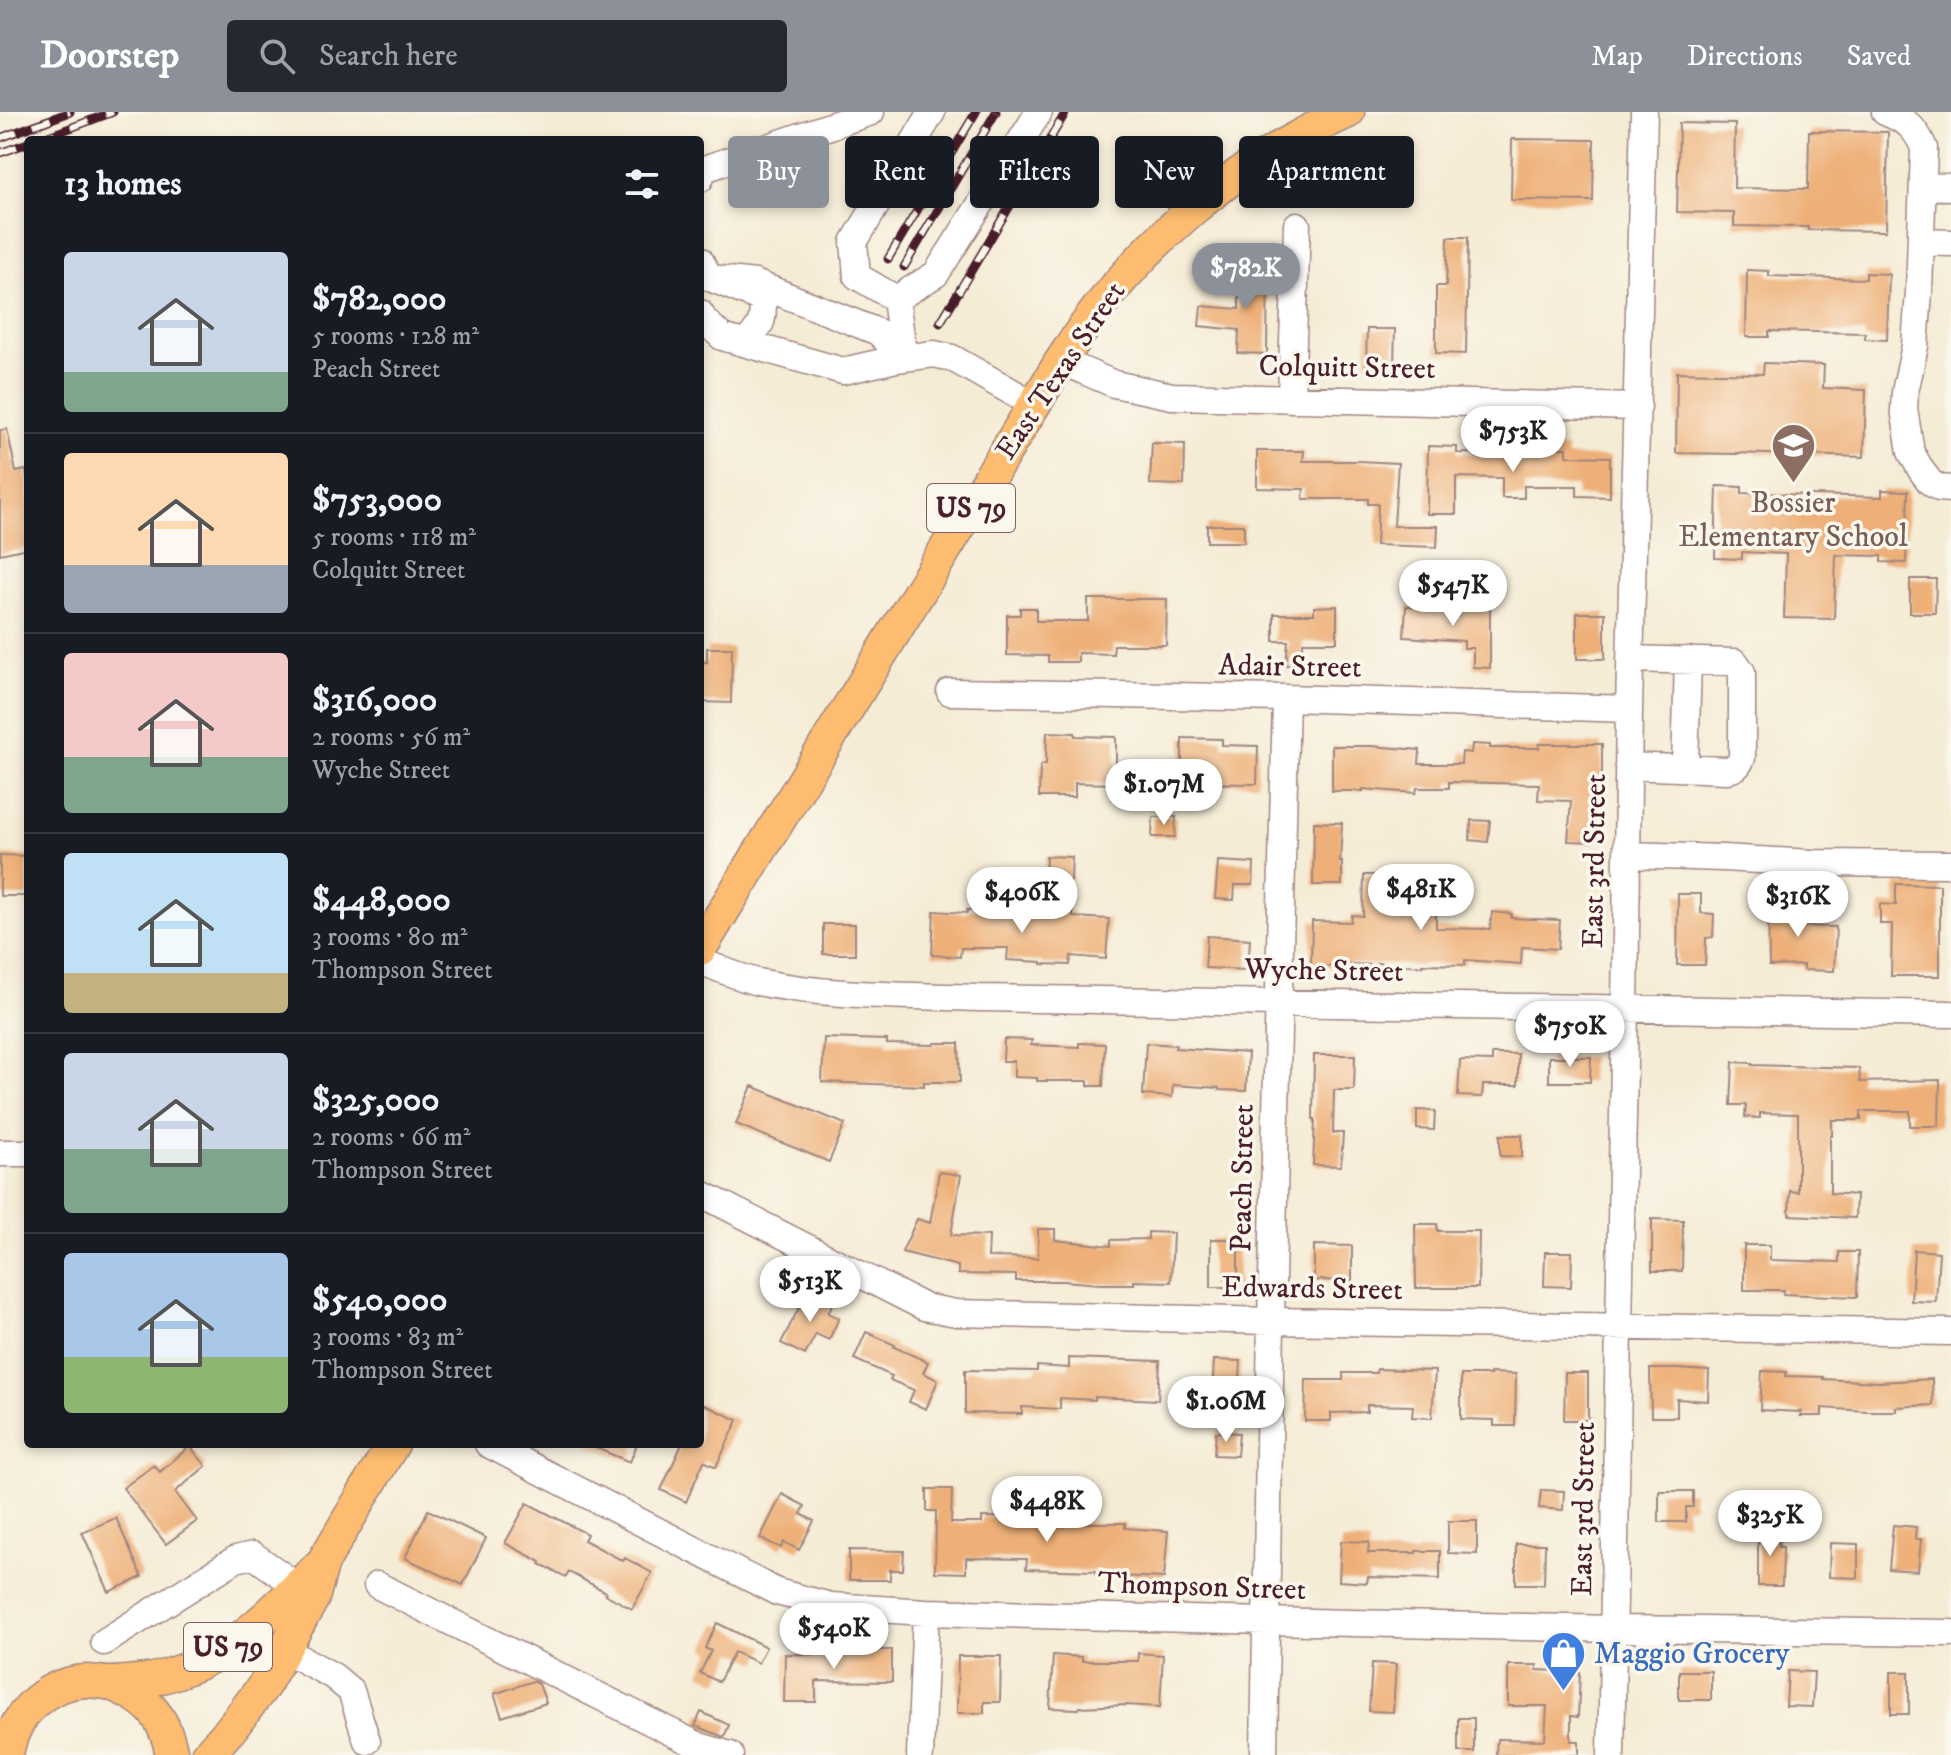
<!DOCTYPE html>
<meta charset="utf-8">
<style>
body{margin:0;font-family:"IM FELL DW Pica",serif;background:#242831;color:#f1f3f6;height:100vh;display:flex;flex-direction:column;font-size:30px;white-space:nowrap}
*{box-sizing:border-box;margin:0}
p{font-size:26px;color:#9ea1a6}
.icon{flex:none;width:44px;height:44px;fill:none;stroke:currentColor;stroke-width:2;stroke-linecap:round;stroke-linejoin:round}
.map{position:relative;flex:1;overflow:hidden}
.sheet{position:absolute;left:24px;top:24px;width:680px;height:1312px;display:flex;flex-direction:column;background:#171b24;border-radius:8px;box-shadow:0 4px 12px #0003}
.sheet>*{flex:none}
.guide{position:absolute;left:728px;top:24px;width:760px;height:72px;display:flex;gap:16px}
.price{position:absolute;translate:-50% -68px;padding:0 18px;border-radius:28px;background:#fff;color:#222;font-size:26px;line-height:52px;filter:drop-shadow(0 2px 4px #0008)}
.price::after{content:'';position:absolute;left:50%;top:48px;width:24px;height:18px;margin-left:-12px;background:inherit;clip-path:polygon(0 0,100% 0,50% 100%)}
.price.active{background:#8c9099;color:#fff}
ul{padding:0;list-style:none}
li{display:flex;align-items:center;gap:24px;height:200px;padding:0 40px}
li+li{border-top:2px solid #363941}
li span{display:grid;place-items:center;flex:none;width:224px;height:160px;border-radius:8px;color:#555}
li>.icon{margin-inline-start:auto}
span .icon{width:96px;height:96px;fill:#fffc;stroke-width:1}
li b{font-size:34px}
h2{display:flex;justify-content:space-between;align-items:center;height:96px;padding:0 40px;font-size:34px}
.chip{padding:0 28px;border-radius:8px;background:#171b24;box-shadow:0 4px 12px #0003;font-size:28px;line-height:72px}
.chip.active{background:#8c9099;color:#fff}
header{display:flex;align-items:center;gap:48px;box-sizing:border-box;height:112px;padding:0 40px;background:#8c9099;color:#fff}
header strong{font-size:38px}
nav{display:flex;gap:44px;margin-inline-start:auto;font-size:28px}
.search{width:560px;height:72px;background:#242831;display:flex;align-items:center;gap:20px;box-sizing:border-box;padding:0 28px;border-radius:8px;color:#9ea1a6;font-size:30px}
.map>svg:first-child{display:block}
</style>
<header>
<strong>Doorstep</strong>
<div class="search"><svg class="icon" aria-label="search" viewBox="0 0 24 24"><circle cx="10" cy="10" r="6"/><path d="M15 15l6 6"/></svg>Search here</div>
<nav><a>Map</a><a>Directions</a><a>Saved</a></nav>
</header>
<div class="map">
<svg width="1951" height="1643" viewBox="0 0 1951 1643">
<rect width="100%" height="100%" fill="#fbf7ec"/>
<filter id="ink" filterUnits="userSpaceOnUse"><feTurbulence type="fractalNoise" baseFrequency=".0125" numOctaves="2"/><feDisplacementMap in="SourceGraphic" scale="16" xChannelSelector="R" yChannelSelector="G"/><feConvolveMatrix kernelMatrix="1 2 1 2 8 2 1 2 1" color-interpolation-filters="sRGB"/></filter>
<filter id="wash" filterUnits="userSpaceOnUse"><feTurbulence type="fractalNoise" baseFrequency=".006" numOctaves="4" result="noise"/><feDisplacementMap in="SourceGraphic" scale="32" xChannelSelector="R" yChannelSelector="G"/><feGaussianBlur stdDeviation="1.8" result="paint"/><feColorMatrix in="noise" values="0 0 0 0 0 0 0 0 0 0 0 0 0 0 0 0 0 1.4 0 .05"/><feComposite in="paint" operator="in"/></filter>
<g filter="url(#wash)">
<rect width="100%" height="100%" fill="#f5ecd6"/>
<g id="blocks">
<path fill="#eeb078" d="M1679 11 1735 12 1734 76 1808 77 1809 19 1888 20 1886 119 1808 118V115L1734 114V101L1677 100Z
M1512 27 1594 28 1593 89 1511 88Z
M1448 125H1468L1466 242 1436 241V174H1446Z
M1249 142H1268L1267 242 1238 241 1239 218 1199 214 1201 194 1239 197V185L1249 186Z
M1747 158 1769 159V164L1866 167V161L1889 162 1887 228 1865 227V221L1769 219V225H1746Z
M1367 217H1395L1394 253H1366Z
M1764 251 1824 253 1823 276 1866 278 1864 345 1737 341V342L1676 341 1677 260 1763 262Z
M7 317 16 360 26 358 28 371V436L0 442V318Z
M1152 331 1185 332 1184 373 1150 372Z
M1428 334 1457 335V341L1540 342V336H1567V344L1610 345V385L1577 384V374H1524V386H1502V366L1456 365V402H1427Z
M1257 339H1304L1303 349H1358L1398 351 1394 414H1438L1437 435 1376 433 1378 392H1368V387H1303L1304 377 1257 376Z
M1717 374 1742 375V381L1882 385V378L1908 379 1906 451 1881 450V444L1836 443 1834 507 1784 506 1786 442 1742 440V447L1715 446Z
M1207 413H1244V430H1207Z
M1910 467H1936L1935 501H1910Z
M1088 487H1167L1166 533H1114L1113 542 1078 541V550H1048V544L1007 543V503H1020V496H1036V509H1088Z
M1337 494V530H1303L1302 554 1286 553 1288 529H1274V502H1314V495Z
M1406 494 1464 497V495H1490V556L1473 555V536H1464V529L1404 525Z
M1577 501H1605V547H1577Z
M707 536H732L731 591 700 590V550H707Z
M1047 620 1075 621V624L1116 625V672L1075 671V685H1039L1040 653 1046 652Z
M1182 626 1222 627V633L1258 634 1257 672 1182 671Z
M1472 632 1490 633V636H1539V632H1602V672H1595L1592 730 1568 729 1571 689 1538 688 1539 672 1449 670V676H1417L1416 681 1363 677V679H1332V634H1371L1420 638 1419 652H1461L1462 640 1471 641Z
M1153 705H1176L1175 725H1152Z
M1471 708 1490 709 1488 730 1470 728Z
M1314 710 1342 711 1340 750H1342V773H1313Z
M0 743 28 744V784H0Z
M1046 744 1072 745 1071 769 1045 767Z
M1218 749 1254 751 1253 773H1235L1234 788 1215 787Z
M1364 763H1390V771H1436V816L1490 817 1492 800 1512 802 1511 806 1560 808 1558 837 1522 835 1521 852 1465 848V853L1422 852V854L1377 851V853L1344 852V855L1311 854 1312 809 1351 810 1352 803 1363 804Z
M1896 772 1940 773V864H1891L1892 812H1880V792L1896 793Z
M1678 782H1701V801L1714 802 1713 825 1706 826 1705 853H1677Z
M1768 785 1795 786V814L1836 815 1834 859 1803 858V853L1769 854Z
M994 797 1073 800V805L1109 807 1106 847 1071 844 1070 853 1042 852V850L1007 848 1008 836H961L960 845 932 843 934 799 967 801V798Z
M823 812H855V842H823Z
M1207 824 1250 827 1248 858 1205 856Z
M824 926 887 928V932L934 933V931H959L960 970H924V974L822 970Z
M1004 927 1032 928 1031 933 1079 935V931L1105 932 1103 974H1088V969H1037V966L1014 965V949H1003Z
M1146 931 1176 933 1175 936 1248 941 1246 979 1219 978V976L1173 973 1172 985 1143 983Z
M1492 942H1518V973H1483L1482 985 1458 984 1460 948 1492 949Z
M1314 943H1355L1354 978H1334L1333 1021H1343L1341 1054 1313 1053 1315 1007H1313Z
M1549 945H1591L1590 970H1549Z
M1733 950 1752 951V953L1859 956 1860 970 1940 968 1939 1014H1910V999H1861V1008H1832V1024H1830V1081L1856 1083 1855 1106 1789 1103 1790 1079 1798 1080V1002L1760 1001V1006L1745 1005 1746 993H1731Z
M752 974 845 1012 829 1050 736 1012Z
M1417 998 1435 999 1434 1018 1417 1017Z
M1500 1023H1522V1045L1500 1044Z
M939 1060 961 1063 951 1123 989 1124 988 1145 1038 1146V1117H1055V1128L1111 1134V1128L1148 1127V1120L1173 1121 1171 1170 1134 1169V1172H1100L1063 1169H1016V1163L958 1162V1154L902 1140 917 1107 930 1111Z
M1652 1107 1683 1108 1682 1159H1652Z
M1415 1112H1437L1438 1119H1479L1478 1176H1416Z
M1211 1127H1238V1175H1211Z
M1314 1133 1352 1134V1169L1314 1168Z
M1744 1133H1770V1148L1839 1150V1140H1858L1857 1185 1783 1182 1784 1178H1744Z
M1914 1138 1939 1140 1936 1190 1911 1189Z
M1545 1140H1572L1571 1175 1544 1174Z
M807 1180 832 1193 828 1201 839 1206 829 1228 816 1222 805 1243 781 1231Z
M866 1220 895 1233 894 1235 928 1250 923 1261 938 1268 926 1297 909 1290 914 1278 890 1268 892 1264 854 1247Z
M1069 1246 1160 1249 1158 1288 1095 1285V1288L1060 1286V1297L1022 1295V1302L965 1301V1258L1037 1259V1254L1069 1256Z
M1214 1248 1241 1249 1239 1283 1212 1282Z
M1377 1257 1435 1259 1432 1306 1412 1305 1413 1294 1367 1293V1300L1331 1301V1309H1305L1306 1268H1343V1261H1376Z
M1650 1257H1676L1709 1259 1708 1289 1677 1287V1305H1651Z
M1762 1259 1787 1260 1786 1264 1823 1265V1267L1879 1270 1932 1267 1933 1293 1896 1295V1299H1866L1822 1296V1304H1800L1801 1300 1760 1298Z
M1490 1261 1516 1262 1515 1314H1494V1308L1461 1307V1263H1490Z
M1565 1261H1588V1308H1564Z
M700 1291 738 1308 716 1355 704 1349 686 1390 661 1378 682 1332H700Z
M1216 1320 1239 1321 1237 1344 1214 1343Z
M586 1332H637L630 1350Z
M190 1334 206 1354 175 1380 197 1409 166 1432 123 1376 154 1353 160 1360Z
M927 1377H952L951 1411H982V1405L1022 1406 1021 1413 1064 1415 1065 1411H1125V1416L1168 1419 1164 1466 1096 1463V1459L1026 1457 1027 1447 966 1446V1461L935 1460 936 1399H927Z
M1541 1378 1564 1379 1563 1398 1539 1396Z
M1659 1379H1693V1395H1686V1410H1659Z
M782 1382 805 1394 801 1402 814 1409 799 1438 784 1430 781 1436 760 1426Z
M527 1391 587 1422 584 1428 623 1449 625 1446 652 1461 632 1497 605 1482 606 1480 569 1460 566 1465 540 1452 541 1450 505 1431Z
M428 1398 486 1426 463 1473 405 1446Z
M116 1406 142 1465 109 1480 82 1420Z
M1448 1409H1477V1442L1448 1441Z
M1763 1412H1779V1435H1783L1782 1474H1758V1430H1763Z
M1893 1413 1916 1415 1915 1427H1921L1918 1459 1889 1457Z
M1341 1429 1369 1430 1368 1441H1416V1439H1440V1467L1368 1465 1367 1471 1339 1469Z
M1830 1431 1858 1432V1466L1829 1465Z
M1516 1432H1545L1544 1472H1516Z
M849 1438 904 1439 903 1458H890V1468H849Z
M717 1511 766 1535 758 1551 734 1540 719 1570 700 1561 711 1539 705 1536Z
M836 1538H892V1570L816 1569V1590H784L785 1542 836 1543Z
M1138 1541 1163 1543 1160 1595 1125 1593 1080 1595 1079 1597 1050 1596 1053 1543 1082 1545V1549H1138Z
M958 1544H1001L1000 1590H984V1601H957Z
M1372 1551 1396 1552 1393 1600 1369 1599Z
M1508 1553H1537V1558L1580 1560 1578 1605 1571 1604V1629H1579V1643H1496L1497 1627 1545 1628 1547 1594H1508Z
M1679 1559H1711V1588H1679Z
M1788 1559 1814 1560 1812 1595 1786 1594Z
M1891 1560H1909V1602H1891Z
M533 1569 539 1572 546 1591 502 1605 494 1582Z
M701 1600 729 1613 724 1625 695 1614Z
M1458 1606H1474V1640H1458Z"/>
</g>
</g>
<g filter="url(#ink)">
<use href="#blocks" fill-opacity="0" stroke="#a08680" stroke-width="2"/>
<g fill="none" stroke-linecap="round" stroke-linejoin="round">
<defs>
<path id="minor" d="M1885 0C1907 9 1915 15 1924 36L1919 180 1915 234 1905 280 1904 297 1911 340 1921 358 1930 370 1939 376 1951 377
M700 67 704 57 871 0
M1923 74 1951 75
M1921 130 1951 131
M700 148 710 166 762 187C765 209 760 216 745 231
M710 166 755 171 878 220 904 246
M896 187 936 162 1039 0
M896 187 857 164 854 130 932 0
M896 187 904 246
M700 201 704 208 722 225 843 259 896 247 934 242 952 246 1035 293
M1061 249 1114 272 1172 284 1638 295
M1291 287 1297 113
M950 580 1286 586 1629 597
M1628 654 1726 658C1735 657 1738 655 1742 646V560L1735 550 1630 547
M1685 656 1688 548
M1627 743 1723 746 1812 751 1951 752
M700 849C719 857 738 865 758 870 830 885 905 883 979 886L1951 902
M0 1041H28
M700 1081 924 1195 956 1201 1271 1209 1951 1220
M488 1332 777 1480 831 1494 926 1500 1267 1509 1613 1517 1951 1521
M377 1473 699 1634 730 1643
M104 1530 236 1447 253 1443 297 1474
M285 1538 333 1564 351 1579 367 1629
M920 1643 926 1500
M1264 1643 1271 1209 1286 586
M1611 1643 1625 897 1629 597 1644 0"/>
<path id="major" d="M700 837 1061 249C1130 140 1230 52 1348 0
M108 1571C146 1586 164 1601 172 1643
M7 1643C13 1603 44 1572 85 1569 94 1569 102 1571 110 1571 122 1571 135 1569 147 1568 164 1566 184 1558 200 1551 248 1528 285 1486 323 1450
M207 1643 230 1618 265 1572 313 1486 323 1450 393 1332"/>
</defs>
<use href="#minor" stroke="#a08680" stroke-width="29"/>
<use href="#major" stroke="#a08680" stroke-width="35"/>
<use href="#minor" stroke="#fff" stroke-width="26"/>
<use href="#major" stroke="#fdbc70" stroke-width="32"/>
<defs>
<path id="rail" d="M0 26 70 0
M38 28 113 0
M0 41 28 31
M888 147 976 0
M904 155 996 0
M940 211 1066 0"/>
</defs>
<use href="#rail" stroke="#4a1f2b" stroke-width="9"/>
<use href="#rail" stroke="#fbf7ec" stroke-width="6" stroke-dasharray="18" stroke-linecap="butt"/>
</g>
</g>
<defs>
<symbol id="school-pin" viewBox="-11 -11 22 30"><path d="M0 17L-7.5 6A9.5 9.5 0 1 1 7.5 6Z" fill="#8d6e63" stroke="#fbf7ec"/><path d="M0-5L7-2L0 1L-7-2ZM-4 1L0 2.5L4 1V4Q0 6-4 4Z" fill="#fff"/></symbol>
<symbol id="shop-pin" viewBox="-11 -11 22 30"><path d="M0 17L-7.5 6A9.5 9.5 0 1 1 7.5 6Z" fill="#3f7fe0" stroke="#fbf7ec"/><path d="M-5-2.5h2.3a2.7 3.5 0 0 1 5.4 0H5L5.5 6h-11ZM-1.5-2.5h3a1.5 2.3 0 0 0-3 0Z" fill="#fff"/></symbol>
</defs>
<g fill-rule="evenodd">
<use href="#school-pin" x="1768" y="308" width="51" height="69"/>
<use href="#shop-pin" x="1538" y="1516" width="51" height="69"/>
</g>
<g text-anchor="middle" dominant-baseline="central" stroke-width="7" stroke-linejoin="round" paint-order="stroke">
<g fill="#fbf7ec" stroke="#7f6065" stroke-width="2">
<rect x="927" y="372" width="88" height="48" rx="6"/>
<rect x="184" y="1511" width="88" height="48" rx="6"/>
</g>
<g font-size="28" font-weight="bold" fill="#4a1f2b">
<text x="971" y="396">US 79</text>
<text x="228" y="1535">US 79</text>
</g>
<g font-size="30" fill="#4a1f2b" stroke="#fbf7ec">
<text transform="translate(1347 256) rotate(1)">Colquitt Street</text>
<text transform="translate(1061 259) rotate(-56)">East Texas Street</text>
<text transform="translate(1290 555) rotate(1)">Adair Street</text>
<text transform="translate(1595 749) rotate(-89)">East 3rd Street</text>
<text transform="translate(1324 859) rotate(1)">Wyche Street</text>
<text transform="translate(1243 1066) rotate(-89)">Peach Street</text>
<text transform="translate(1312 1177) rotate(1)">Edwards Street</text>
<text transform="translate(1584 1397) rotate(-89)">East 3rd Street</text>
<text transform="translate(1202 1475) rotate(2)">Thompson Street</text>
</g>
<g font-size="30" fill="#785e54" stroke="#fbf7ec">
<text x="1793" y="391">Bossier<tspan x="1793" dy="34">Elementary School</tspan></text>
</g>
<g font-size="30" fill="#366cbe" stroke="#fbf7ec" text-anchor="start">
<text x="1594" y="1542">Maggio Grocery</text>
</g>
</g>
</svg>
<b class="price active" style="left:1246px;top:199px">$782K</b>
<b class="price" style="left:1513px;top:362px">$753K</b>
<b class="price" style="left:1453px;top:516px">$547K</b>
<b class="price" style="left:1164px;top:715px">$1.07M</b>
<b class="price" style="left:1421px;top:820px">$481K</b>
<b class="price" style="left:1022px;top:823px">$406K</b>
<b class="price" style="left:1798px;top:827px">$316K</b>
<b class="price" style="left:1570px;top:957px">$750K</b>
<b class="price" style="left:810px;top:1212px">$513K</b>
<b class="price" style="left:1226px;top:1332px">$1.06M</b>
<b class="price" style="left:1047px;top:1432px">$448K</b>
<b class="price" style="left:1770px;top:1446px">$325K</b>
<b class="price" style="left:834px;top:1559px">$540K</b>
<div class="guide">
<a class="chip active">Buy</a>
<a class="chip">Rent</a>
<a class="chip">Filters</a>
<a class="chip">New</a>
<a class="chip">Apartment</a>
</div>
<section class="sheet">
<h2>13 homes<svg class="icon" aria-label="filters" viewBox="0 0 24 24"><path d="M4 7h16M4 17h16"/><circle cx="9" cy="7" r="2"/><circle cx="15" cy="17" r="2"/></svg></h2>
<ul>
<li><span style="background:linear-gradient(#c9d6e8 75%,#7fa58c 0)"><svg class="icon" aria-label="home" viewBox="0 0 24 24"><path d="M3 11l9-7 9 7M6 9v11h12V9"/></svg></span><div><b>$782,000</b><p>5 rooms · 128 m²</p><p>Peach Street</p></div></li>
<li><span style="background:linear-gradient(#ffd9b3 70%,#9aa5b1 0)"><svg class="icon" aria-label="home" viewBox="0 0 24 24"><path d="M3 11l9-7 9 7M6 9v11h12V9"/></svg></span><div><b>$753,000</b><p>5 rooms · 118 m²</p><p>Colquitt Street</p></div></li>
<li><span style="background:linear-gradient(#f6c9c9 65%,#7fa58c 0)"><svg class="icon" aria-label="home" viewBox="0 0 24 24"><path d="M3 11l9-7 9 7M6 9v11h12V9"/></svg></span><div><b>$316,000</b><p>2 rooms · 56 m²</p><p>Wyche Street</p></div></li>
<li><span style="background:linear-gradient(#bfe0f5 75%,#c2b280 0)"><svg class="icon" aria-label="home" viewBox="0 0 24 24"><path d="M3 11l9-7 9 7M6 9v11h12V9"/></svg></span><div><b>$448,000</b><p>3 rooms · 80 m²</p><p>Thompson Street</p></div></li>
<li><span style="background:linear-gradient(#c9d6e8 60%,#7fa58c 0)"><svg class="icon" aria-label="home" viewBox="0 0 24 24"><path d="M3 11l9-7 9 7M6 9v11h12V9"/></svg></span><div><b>$325,000</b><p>2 rooms · 66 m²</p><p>Thompson Street</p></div></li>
<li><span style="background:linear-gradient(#a9c7e8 65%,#8fb573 0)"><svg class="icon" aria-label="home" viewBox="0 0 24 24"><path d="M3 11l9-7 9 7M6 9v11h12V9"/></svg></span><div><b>$540,000</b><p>3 rooms · 83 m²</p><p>Thompson Street</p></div></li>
</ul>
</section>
</div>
